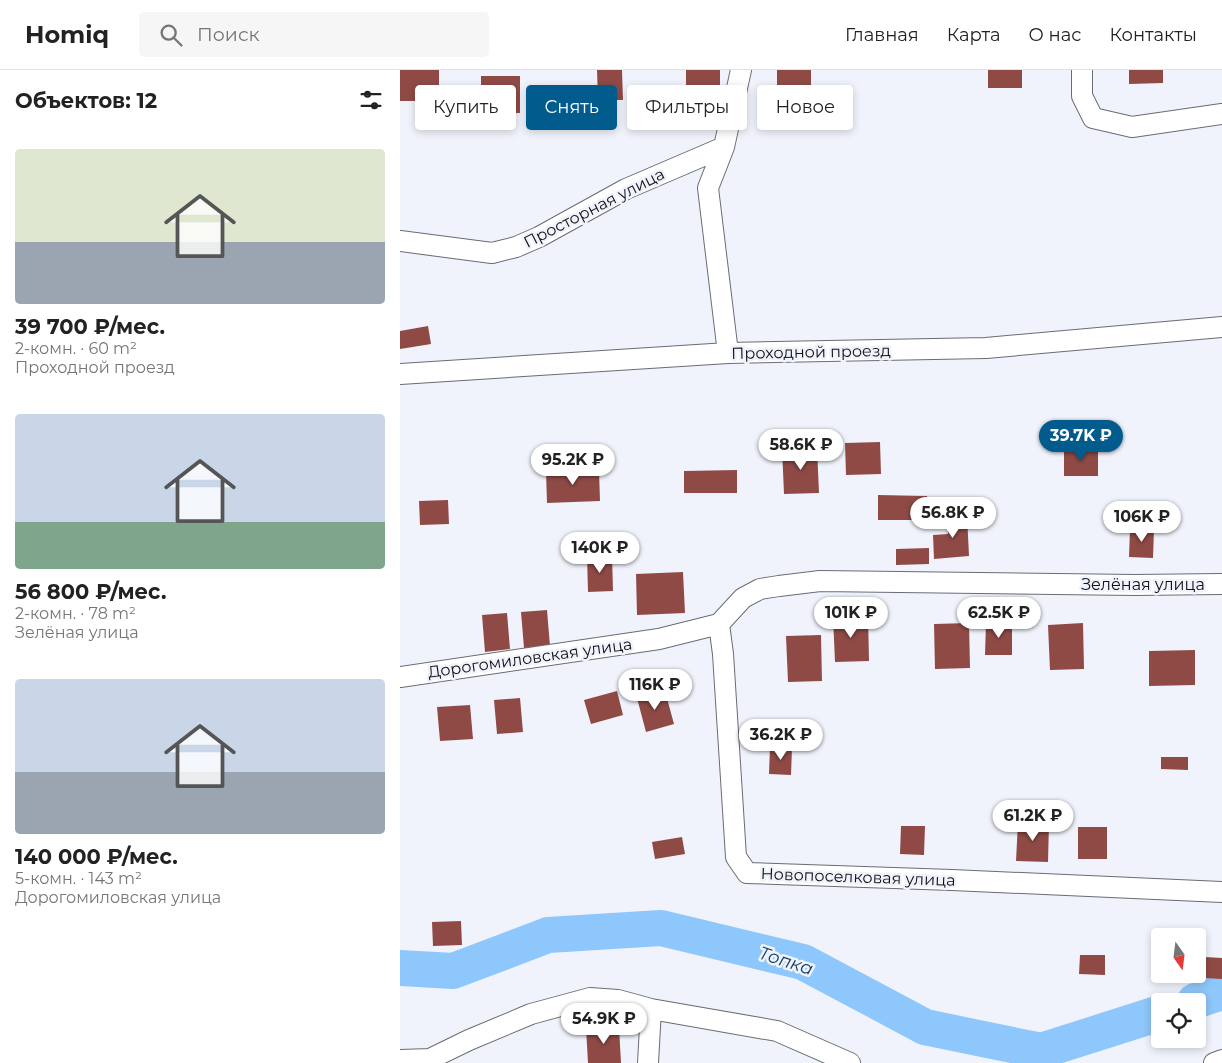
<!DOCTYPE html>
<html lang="ru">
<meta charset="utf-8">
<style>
body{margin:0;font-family:Montserrat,sans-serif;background:#f6f6f6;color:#222;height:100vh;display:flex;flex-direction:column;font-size:19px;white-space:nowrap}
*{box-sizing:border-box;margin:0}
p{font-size:16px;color:#767676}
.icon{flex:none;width:28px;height:28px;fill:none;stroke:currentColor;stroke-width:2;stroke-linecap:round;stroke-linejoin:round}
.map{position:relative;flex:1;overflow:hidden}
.side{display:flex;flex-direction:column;background:#fff;width:400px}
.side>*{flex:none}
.hud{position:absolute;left:15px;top:15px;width:475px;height:45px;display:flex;gap:10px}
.needle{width:32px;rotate:166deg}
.buttons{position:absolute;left:751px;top:858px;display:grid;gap:10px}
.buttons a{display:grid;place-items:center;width:55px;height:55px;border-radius:5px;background:#fff;box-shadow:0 2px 8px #0003;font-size:25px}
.price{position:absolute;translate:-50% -42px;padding:0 11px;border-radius:18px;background:#fff;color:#222;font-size:16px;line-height:32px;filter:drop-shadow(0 1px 2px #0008)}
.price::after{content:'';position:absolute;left:50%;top:30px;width:15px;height:11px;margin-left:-8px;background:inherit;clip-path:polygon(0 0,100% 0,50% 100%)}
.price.selected{background:#015c8d;color:#fff}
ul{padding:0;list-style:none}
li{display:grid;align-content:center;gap:10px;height:265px;padding:0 15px}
li span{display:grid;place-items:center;height:155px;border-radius:5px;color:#555}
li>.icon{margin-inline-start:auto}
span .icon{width:90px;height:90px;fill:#fffc;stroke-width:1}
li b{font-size:21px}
h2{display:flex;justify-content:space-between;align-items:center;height:60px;padding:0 15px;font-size:21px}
.chip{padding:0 18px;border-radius:5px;background:#fff;box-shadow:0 2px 8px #0003;font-size:18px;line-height:45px}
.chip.selected{background:#015c8d;color:#fff}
header{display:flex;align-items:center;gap:30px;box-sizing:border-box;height:70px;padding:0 25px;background:#fff;border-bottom:1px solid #e0e0e0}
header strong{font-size:24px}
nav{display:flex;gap:28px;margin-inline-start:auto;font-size:18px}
.search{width:350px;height:45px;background:#f6f6f6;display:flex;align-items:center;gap:12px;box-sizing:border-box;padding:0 18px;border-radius:5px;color:#767676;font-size:19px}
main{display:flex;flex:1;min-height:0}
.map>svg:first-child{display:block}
</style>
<header>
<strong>Homiq</strong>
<div class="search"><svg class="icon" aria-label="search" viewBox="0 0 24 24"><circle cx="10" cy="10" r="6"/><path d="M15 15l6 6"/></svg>Поиск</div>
<nav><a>Главная</a><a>Карта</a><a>О нас</a><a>Контакты</a></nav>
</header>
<main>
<section class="side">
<h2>Объектов: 12<svg class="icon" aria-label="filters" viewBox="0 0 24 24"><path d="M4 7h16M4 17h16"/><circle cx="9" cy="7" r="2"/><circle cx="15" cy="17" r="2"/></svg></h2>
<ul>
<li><span style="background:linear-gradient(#dfe7d0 60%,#9aa5b1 0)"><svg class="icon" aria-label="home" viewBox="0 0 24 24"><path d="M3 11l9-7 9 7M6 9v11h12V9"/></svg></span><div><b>39 700 ₽/мес.</b><p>2-комн. · 60 m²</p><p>Проходной проезд</p></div></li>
<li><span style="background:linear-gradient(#c9d6e8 70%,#7fa58c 0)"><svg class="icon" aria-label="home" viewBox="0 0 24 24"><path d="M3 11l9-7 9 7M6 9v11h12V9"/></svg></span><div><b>56 800 ₽/мес.</b><p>2-комн. · 78 m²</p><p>Зелёная улица</p></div></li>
<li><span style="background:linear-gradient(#c9d6e8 60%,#9aa5b1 0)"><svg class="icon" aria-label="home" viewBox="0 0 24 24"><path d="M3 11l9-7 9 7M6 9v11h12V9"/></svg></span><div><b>140 000 ₽/мес.</b><p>5-комн. · 143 m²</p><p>Дорогомиловская улица</p></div></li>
</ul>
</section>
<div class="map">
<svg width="822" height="993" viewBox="0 0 822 993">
<rect width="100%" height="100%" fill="#f0f3fc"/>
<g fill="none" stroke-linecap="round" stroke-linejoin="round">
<path stroke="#8ec7fb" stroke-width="36" d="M0 898 53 901 148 865 261 858 403 892 525 957 641 981 760 943
M795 931 822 922"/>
</g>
<path fill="#8f4a46" d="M0 0H39V31H0Z
M197 0H222L223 30H198Z
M286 0H320V25H286Z
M377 0H411V28L377 29Z
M588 0H622V18H588Z
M729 0H763V13L729 14Z
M81 6H120V43H81Z
M28 256 31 274 0 279V261Z
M480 372 481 404 446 405 445 373Z
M417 377 419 423 384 424 382 378Z
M664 378H698V406H664Z
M199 400 200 431 147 433 146 402Z
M337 400V423H284V401Z
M478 425 527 426V450H478Z
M48 430 49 454 20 455 19 431Z
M567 445 569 486 534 489 533 465 548 464 547 446Z
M730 459H754L753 488 729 487Z
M529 478V494L496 495V479Z
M212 485 213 521 188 522 187 486Z
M283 502 285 543 237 545 236 504Z
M147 540 150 576 124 578 121 542Z
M107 543 110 579 85 582 82 545Z
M468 545 469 591 435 592 433 547Z
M569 553 570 598 535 599 534 554Z
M586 553H612V585H585Z
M683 553 684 599 650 600 648 555Z
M421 565 422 611 388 612 386 566Z
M795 580V615L749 616V581Z
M217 621 223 645 191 654 184 630Z
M265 621 274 654 246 662 237 628Z
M120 628 123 662 97 664 94 630Z
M70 635 73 669 40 671 37 637Z
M370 677 392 678 391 705 369 704Z
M761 687H788V700L761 699Z
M618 752 649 753 648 792 616 791Z
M501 756H525L524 785 500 784Z
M678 757H707V789H678Z
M282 767 285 784 255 789 252 772Z
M61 851 62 875 33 876 32 852Z
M680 885H705V905L679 904Z
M805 887 822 888V909L804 908Z
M219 957 221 993H188L186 958Z"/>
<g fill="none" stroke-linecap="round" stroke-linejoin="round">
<defs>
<path id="minor" d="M682 0V26L693 48 732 57 822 44
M0 171 92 183 116 177 139 167 226 119 324 77
M328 283 308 118 324 77 341 0
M0 304 328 283 586 278 822 257
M319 554 323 584 336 787 347 803 552 810 822 822
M0 607 259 569 319 554 343 528 360 519 379 516 420 511 735 515 822 514
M0 990 30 989 69 970 131 944 190 928 218 930 251 939 377 961 450 993
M248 993 251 939
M814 993 822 990"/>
</defs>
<use href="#minor" stroke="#696c74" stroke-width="22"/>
<use href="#minor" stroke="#fff" stroke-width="20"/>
</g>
<g text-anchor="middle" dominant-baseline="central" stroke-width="5" stroke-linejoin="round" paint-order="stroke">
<g font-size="16" fill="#101114" stroke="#f0f3fc">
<text transform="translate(194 138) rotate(-27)">Просторная улица</text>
<text transform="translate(411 282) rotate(-1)">Проходной проезд</text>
<text x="743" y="514">Зелёная улица</text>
<text transform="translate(130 588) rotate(-8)">Дорогомиловская улица</text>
<text transform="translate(458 807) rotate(2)">Новопоселковая улица</text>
</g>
<g font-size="18" font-style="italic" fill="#123c5e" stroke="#f0f3fc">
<text transform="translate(386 891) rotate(18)">Топка</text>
</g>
</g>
</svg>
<div class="buttons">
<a><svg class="needle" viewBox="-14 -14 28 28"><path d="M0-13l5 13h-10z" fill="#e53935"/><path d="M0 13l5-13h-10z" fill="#767676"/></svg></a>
<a><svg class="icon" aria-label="locate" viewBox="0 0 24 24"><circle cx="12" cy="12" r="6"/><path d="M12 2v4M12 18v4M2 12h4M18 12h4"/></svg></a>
</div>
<b class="price selected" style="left:681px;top:392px">39.7K ₽</b>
<b class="price" style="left:401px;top:401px">58.6K ₽</b>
<b class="price" style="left:173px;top:416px">95.2K ₽</b>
<b class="price" style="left:553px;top:469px">56.8K ₽</b>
<b class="price" style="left:742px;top:473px">106K ₽</b>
<b class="price" style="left:200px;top:504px">140K ₽</b>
<b class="price" style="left:451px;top:569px">101K ₽</b>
<b class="price" style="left:599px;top:569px">62.5K ₽</b>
<b class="price" style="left:255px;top:641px">116K ₽</b>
<b class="price" style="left:381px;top:691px">36.2K ₽</b>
<b class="price" style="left:633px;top:772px">61.2K ₽</b>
<b class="price" style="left:204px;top:975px">54.9K ₽</b>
<div class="hud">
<a class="chip">Купить</a>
<a class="chip selected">Снять</a>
<a class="chip">Фильтры</a>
<a class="chip">Новое</a>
</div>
</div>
</main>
